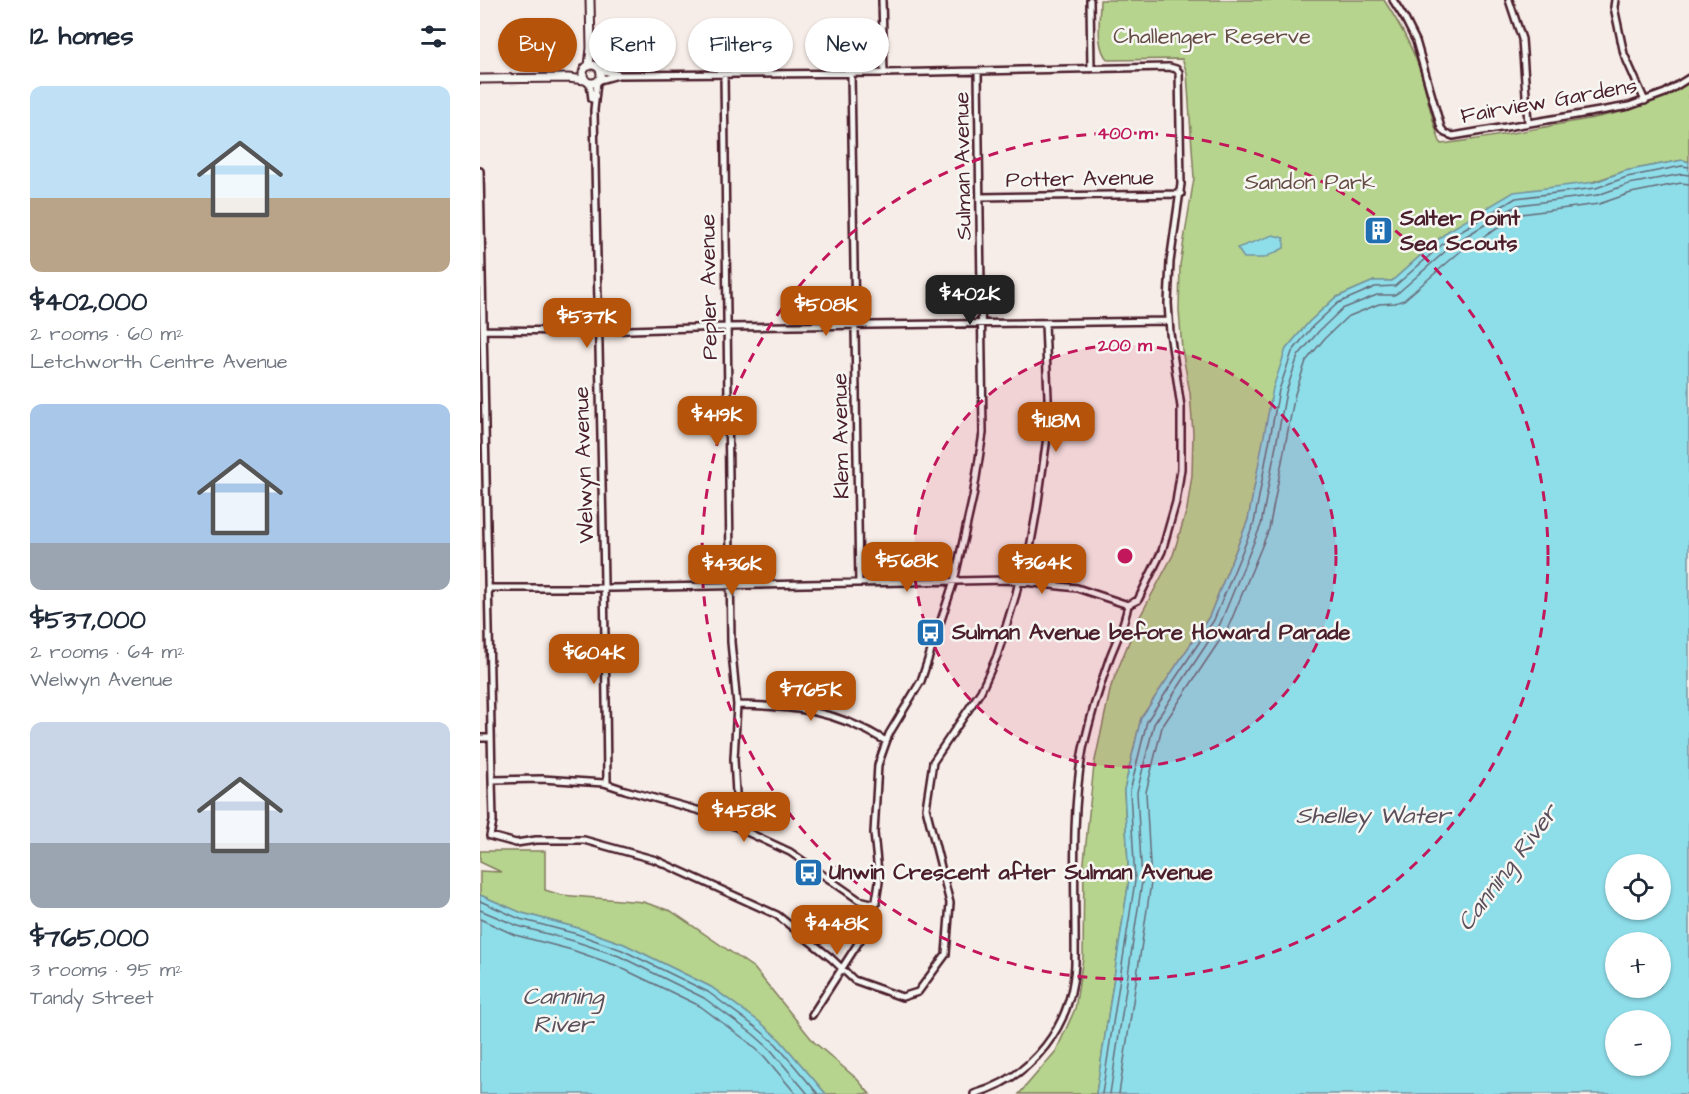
<!DOCTYPE html>
<meta charset="utf-8">
<style>
body{margin:0;font-family:"Architects Daughter",sans-serif;background:#f6f6f7;color:#1f2937;height:100vh;display:flex;flex-direction:column;font-size:22px;white-space:nowrap}
*{box-sizing:border-box;margin:0}
p{font-size:20px;color:#747a83}
.icon{flex:none;width:33px;height:33px;fill:none;stroke:currentColor;stroke-width:2;stroke-linecap:round;stroke-linejoin:round}
.map{position:relative;flex:1;overflow:hidden}
.drawer{display:flex;flex-direction:column;background:#fff;width:480px}
.drawer>*{flex:none}
.banner{position:absolute;left:18px;top:18px;width:570px;height:54px;display:flex;gap:12px}
.controls{position:absolute;left:1125px;top:854px;display:grid;gap:12px}
.controls a{display:grid;place-items:center;width:66px;height:66px;border-radius:50%;background:#fff;box-shadow:0 2px 4px #0004;font-size:30px}
.price{position:absolute;translate:-50% -51px;padding:0 14px;border-radius:12px;background:#b45309;color:#fff;font-size:20px;line-height:39px;filter:drop-shadow(0 2px 3px #0008)}
.price::after{content:'';position:absolute;left:50%;top:36px;width:18px;height:14px;margin-left:-9px;background:inherit;clip-path:polygon(0 0,100% 0,50% 100%)}
.price.active{background:#222;color:#fff}
ul{padding:0;list-style:none}
li{display:grid;align-content:center;gap:12px;height:318px;padding:0 30px}
li span{display:grid;place-items:center;height:186px;border-radius:12px;color:#555}
li>.icon{margin-inline-start:auto}
span .icon{width:108px;height:108px;fill:#fffc;stroke-width:1}
li b{font-size:26px}
h2{display:flex;justify-content:space-between;align-items:center;height:72px;padding:0 30px;font-size:26px}
.chip{padding:0 21px;border-radius:27px;background:#fff;box-shadow:0 2px 4px #0004;font-size:21px;line-height:54px}
.chip.active{background:#b45309;color:#fff}
main{display:flex;flex:1;min-height:0}
.map>svg:first-child{display:block}
</style>
<main>
<section class="drawer">
<h2>12 homes<svg class="icon" aria-label="filters" viewBox="0 0 24 24"><path d="M4 7h16M4 17h16"/><circle cx="9" cy="7" r="2"/><circle cx="15" cy="17" r="2"/></svg></h2>
<ul>
<li><span style="background:linear-gradient(#bfe0f5 60%,#b9a48a 0)"><svg class="icon" aria-label="home" viewBox="0 0 24 24"><path d="M3 11l9-7 9 7M6 9v11h12V9"/></svg></span><div><b>$402,000</b><p>2 rooms · 60 m²</p><p>Letchworth Centre Avenue</p></div></li>
<li><span style="background:linear-gradient(#a9c7e8 75%,#9aa5b1 0)"><svg class="icon" aria-label="home" viewBox="0 0 24 24"><path d="M3 11l9-7 9 7M6 9v11h12V9"/></svg></span><div><b>$537,000</b><p>2 rooms · 64 m²</p><p>Welwyn Avenue</p></div></li>
<li><span style="background:linear-gradient(#c9d6e8 65%,#9aa5b1 0)"><svg class="icon" aria-label="home" viewBox="0 0 24 24"><path d="M3 11l9-7 9 7M6 9v11h12V9"/></svg></span><div><b>$765,000</b><p>3 rooms · 95 m²</p><p>Tandy Street</p></div></li>
</ul>
</section>
<div class="map">
<svg width="1209" height="1094" viewBox="0 0 1209 1094">
<rect width="100%" height="100%" fill="#f7ede8"/>
<filter id="ink" filterUnits="userSpaceOnUse"><feTurbulence type="fractalNoise" baseFrequency=".0167" numOctaves="2"/><feDisplacementMap in="SourceGraphic" scale="12" xChannelSelector="R" yChannelSelector="G"/><feConvolveMatrix kernelMatrix="1 2 1 2 8 2 1 2 1" color-interpolation-filters="sRGB"/></filter>
<g filter="url(#ink)">
<path fill="#b6d48d" stroke="#807a5c" stroke-width="1.5" d="M620 0H904C919 23 934 50 942 76 948 99 952 122 961 144 998 140 1033 133 1070 126 1117 117 1169 111 1209 83V162L1203 160 1145 171 968 231 912 281H894L855 298 829 322 806 349 779 464 768 520 729 617 661 718 644 790 649 880 616 1094H539L576 1051 595 1009 603 958 604 862 614 765 631 686 657 622 693 555 707 509 712 475 713 433 710 393 702 350 699 310 700 265 714 178 707 73 702 59 628 60C615 47 620 18 620 0Z
M0 851H65V890L81 895 163 902 191 911 274 968 334 1042 377 1079 390 1094H346L300 1040 281 1023 231 987 144 944 98 928 42 913 0 895V871L21 872 0 862Z"/>
<path fill="#8edeea" stroke="#73929e" stroke-width="1.5" fill-rule="evenodd" d="M1203 160 1209 162V1094H616L649 880 644 790 661 718 729 617 768 520 793 388 806 349 829 322 855 298 894 281H912L968 231 1034 192 1115 182 1145 171ZM1136 864H1180V909H1136ZM1136 942H1180V987H1136ZM1136 1020H1180V1065H1136Z
M793 235 804 238V248L784 258H764L757 248Z
M0 895 42 913 98 928 144 944 231 987 281 1023 300 1040 346 1094H0Z"/>
<g fill="none" stroke-linecap="round" stroke-linejoin="round">
<path stroke="#656b77" stroke-width="1.5" d="M0 901 40 919 97 934 142 950 228 992 277 1028 296 1044 338 1094
M0 910 38 926 94 941 139 956 224 998 273 1034 290 1049 328 1094
M0 919 35 935 92 950 135 965 220 1006 267 1041 284 1056 316 1094
M622 1094 655 881 650 791 667 721 734 620 774 523 799 390 812 352 833 326 858 303 895 287 915 286 972 236 1036 198 1116 188 1147 177 1202 166 1209 167
M630 1094 662 882 657 792 674 724 740 624 781 525 806 392 818 356 839 331 862 309 897 295H914L919 292 976 242 1038 205 1118 195 1149 184 1202 174 1209 175
M639 1094 671 883 666 792 682 727 748 628 789 529 815 394 826 361 845 338 867 317 899 304 915 303 924 300 982 250 1041 214 1119 204 1151 193 1201 183 1209 184"/>
<defs>
<path id="minor" d="M402 0 404 73
M610 0 611 69
M913 0 925 19 936 41 961 128 965 133 973 136 1149 106 1185 93 1209 78
M1029 0 1042 39 1048 123
M1135 0 1134 7 1144 54 1165 101
M120 70 140 75 404 73 689 67 696 69 699 72 701 184 690 262 688 303 690 333 701 407V469L696 502 682 551 658 600 648 605C645 624 637 639 630 657 619 688 610 718 603 749 590 819 596 894 595 964 592 1026 553 1077 494 1094
M371 73 379 583
M244 74 251 642 257 705 254 759 256 793 254 806 248 823
M120 80 138 75
M117 82 114 110C118 334 125 559 127 783
M110 83 112 99
M0 171 12 780 13 821 10 836 36 843 56 840H104L176 860 297 915 351 958 374 980 422 997 438 992 466 954 470 903 446 808 453 762 501 691 517 656 536 594 539 580
M500 197 701 194
M4 330 118 331 246 327 689 321
M544 581 557 509 569 423 565 323
M8 588H133L527 580 597 588 648 605
M257 705C315 706 355 710 406 741
M0 738H11
M12 780 62 779 124 783 145 790 224 812 310 852 379 900 396 904
M332 1015 393 920 399 882 394 833 398 765 409 734 441 681 474 581 493 497 503 433 498 71"/>
<path id="tertiary" d="M103 74a9 9 0 1 1 18 0a9 9 0 1 1-18 0Z
M109 66 111 48 110 0
M0 79 88 78 105 80"/>
</defs>
<use href="#minor" stroke="#4a1f2b" stroke-width="10"/>
<use href="#tertiary" stroke="#4a1f2b" stroke-width="11"/>
<use href="#minor" stroke="#f6f6f2" stroke-width="5"/>
<use href="#tertiary" stroke="#f6f6f2" stroke-width="7"/>
</g>
</g>
<circle cx="645" cy="556" r="211" fill="#c2185b" fill-opacity=".12"/>
<g fill="none" stroke="#c2185b" stroke-width="3" stroke-dasharray="10 8">
<circle cx="645" cy="556" r="211"/>
<circle cx="645" cy="556" r="423"/>
</g>
<defs>
<symbol id="building-square" viewBox="-11 -11 22 22"><rect x="-9" y="-9" width="18" height="18" rx="4" fill="#1f6fb2" stroke="#f6f6f2"/><path d="M-4-6H4V6H1V3H-1V6H-4ZM-2.5-4.3h1.7v1.8h-1.7ZM.8-4.3h1.7v1.8H.8ZM-2.5-1h1.7V.8h-1.7ZM.8-1h1.7V.8H.8Z" fill="#fff"/></symbol>
<symbol id="bus-square" viewBox="-11 -11 22 22"><rect x="-9" y="-9" width="18" height="18" rx="4" fill="#1f6fb2" stroke="#f6f6f2"/><path d="M-5-6H5V4H4V6H2V4H-2V6H-4V4H-5ZM-3.5-4V0h7V-4ZM-3.5 1.2v1.5H-2V1.2ZM2 1.2v1.5H3.5V1.2Z" fill="#fff"/></symbol>
</defs>
<g fill-rule="evenodd">
<use href="#building-square" x="882" y="214" width="33" height="33"/>
<use href="#bus-square" x="434" y="616" width="33" height="33"/>
<use href="#bus-square" x="312" y="856" width="33" height="33"/>
</g>
<g text-anchor="middle" dominant-baseline="central" stroke-width="5" stroke-linejoin="round" paint-order="stroke">
<g font-size="22" fill="#654c44" stroke="#f6f6f2">
<text x="732" y="36">Challenger Reserve</text>
<text x="830" y="182">Sandon Park</text>
</g>
<g font-size="22" fill="#4a1f2b" stroke="#f6f6f2">
<text transform="translate(1069 101) rotate(-10)">Fairview Gardens</text>
<text transform="translate(483 166) rotate(-91)">Sulman Avenue</text>
<text transform="translate(600 179) rotate(-1)">Potter Avenue</text>
<text transform="translate(229 287) rotate(-91)">Pepler Avenue</text>
<text transform="translate(361 436) rotate(-91)">Klem Avenue</text>
<text transform="translate(104 465) rotate(-92)">Welwyn Avenue</text>
</g>
<g font-size="22" font-weight="bold" fill="#4a1f2b" stroke="#f6f6f2" text-anchor="start">
<text x="920" y="218">Salter Point<tspan x="920" dy="25">Sea Scouts</tspan></text>
<text x="472" y="632">Sulman Avenue before Howard Parade</text>
<text x="349" y="872">Unwin Crescent after Sulman Avenue</text>
</g>
<g font-size="24" font-style="italic" fill="#5b4f5b" stroke="#f6f6f2">
<text x="893" y="816">Shelley Water</text>
<text transform="translate(1028 868) rotate(-53)">Canning River</text>
<text x="83" y="997">Canning<tspan x="83" dy="28">River</tspan></text>
</g>
</g>
<circle cx="645" cy="556" r="9" fill="#c2185b" stroke="#f6f6f2" stroke-width="3"/>
<g font-size="18" text-anchor="middle" font-weight="bold" fill="#c2185b" stroke="#f6f6f2" stroke-width="5" stroke-linejoin="round" paint-order="stroke">
<text x="645" y="139">400 m</text>
<text x="645" y="351">200 m</text>
</g>
</svg>
<div class="controls">
<a><svg class="icon" aria-label="locate" viewBox="0 0 24 24"><circle cx="12" cy="12" r="6"/><path d="M12 2v4M12 18v4M2 12h4M18 12h4"/></svg></a>
<a>+</a>
<a>−</a>
</div>
<b class="price active" style="left:490px;top:326px">$402K</b>
<b class="price" style="left:346px;top:337px">$508K</b>
<b class="price" style="left:107px;top:349px">$537K</b>
<b class="price" style="left:237px;top:447px">$419K</b>
<b class="price" style="left:576px;top:453px">$1.18M</b>
<b class="price" style="left:427px;top:593px">$568K</b>
<b class="price" style="left:562px;top:595px">$364K</b>
<b class="price" style="left:252px;top:596px">$436K</b>
<b class="price" style="left:114px;top:685px">$604K</b>
<b class="price" style="left:331px;top:722px">$765K</b>
<b class="price" style="left:264px;top:843px">$458K</b>
<b class="price" style="left:357px;top:956px">$448K</b>
<div class="banner">
<a class="chip active">Buy</a>
<a class="chip">Rent</a>
<a class="chip">Filters</a>
<a class="chip">New</a>
</div>
</div>
</main>
